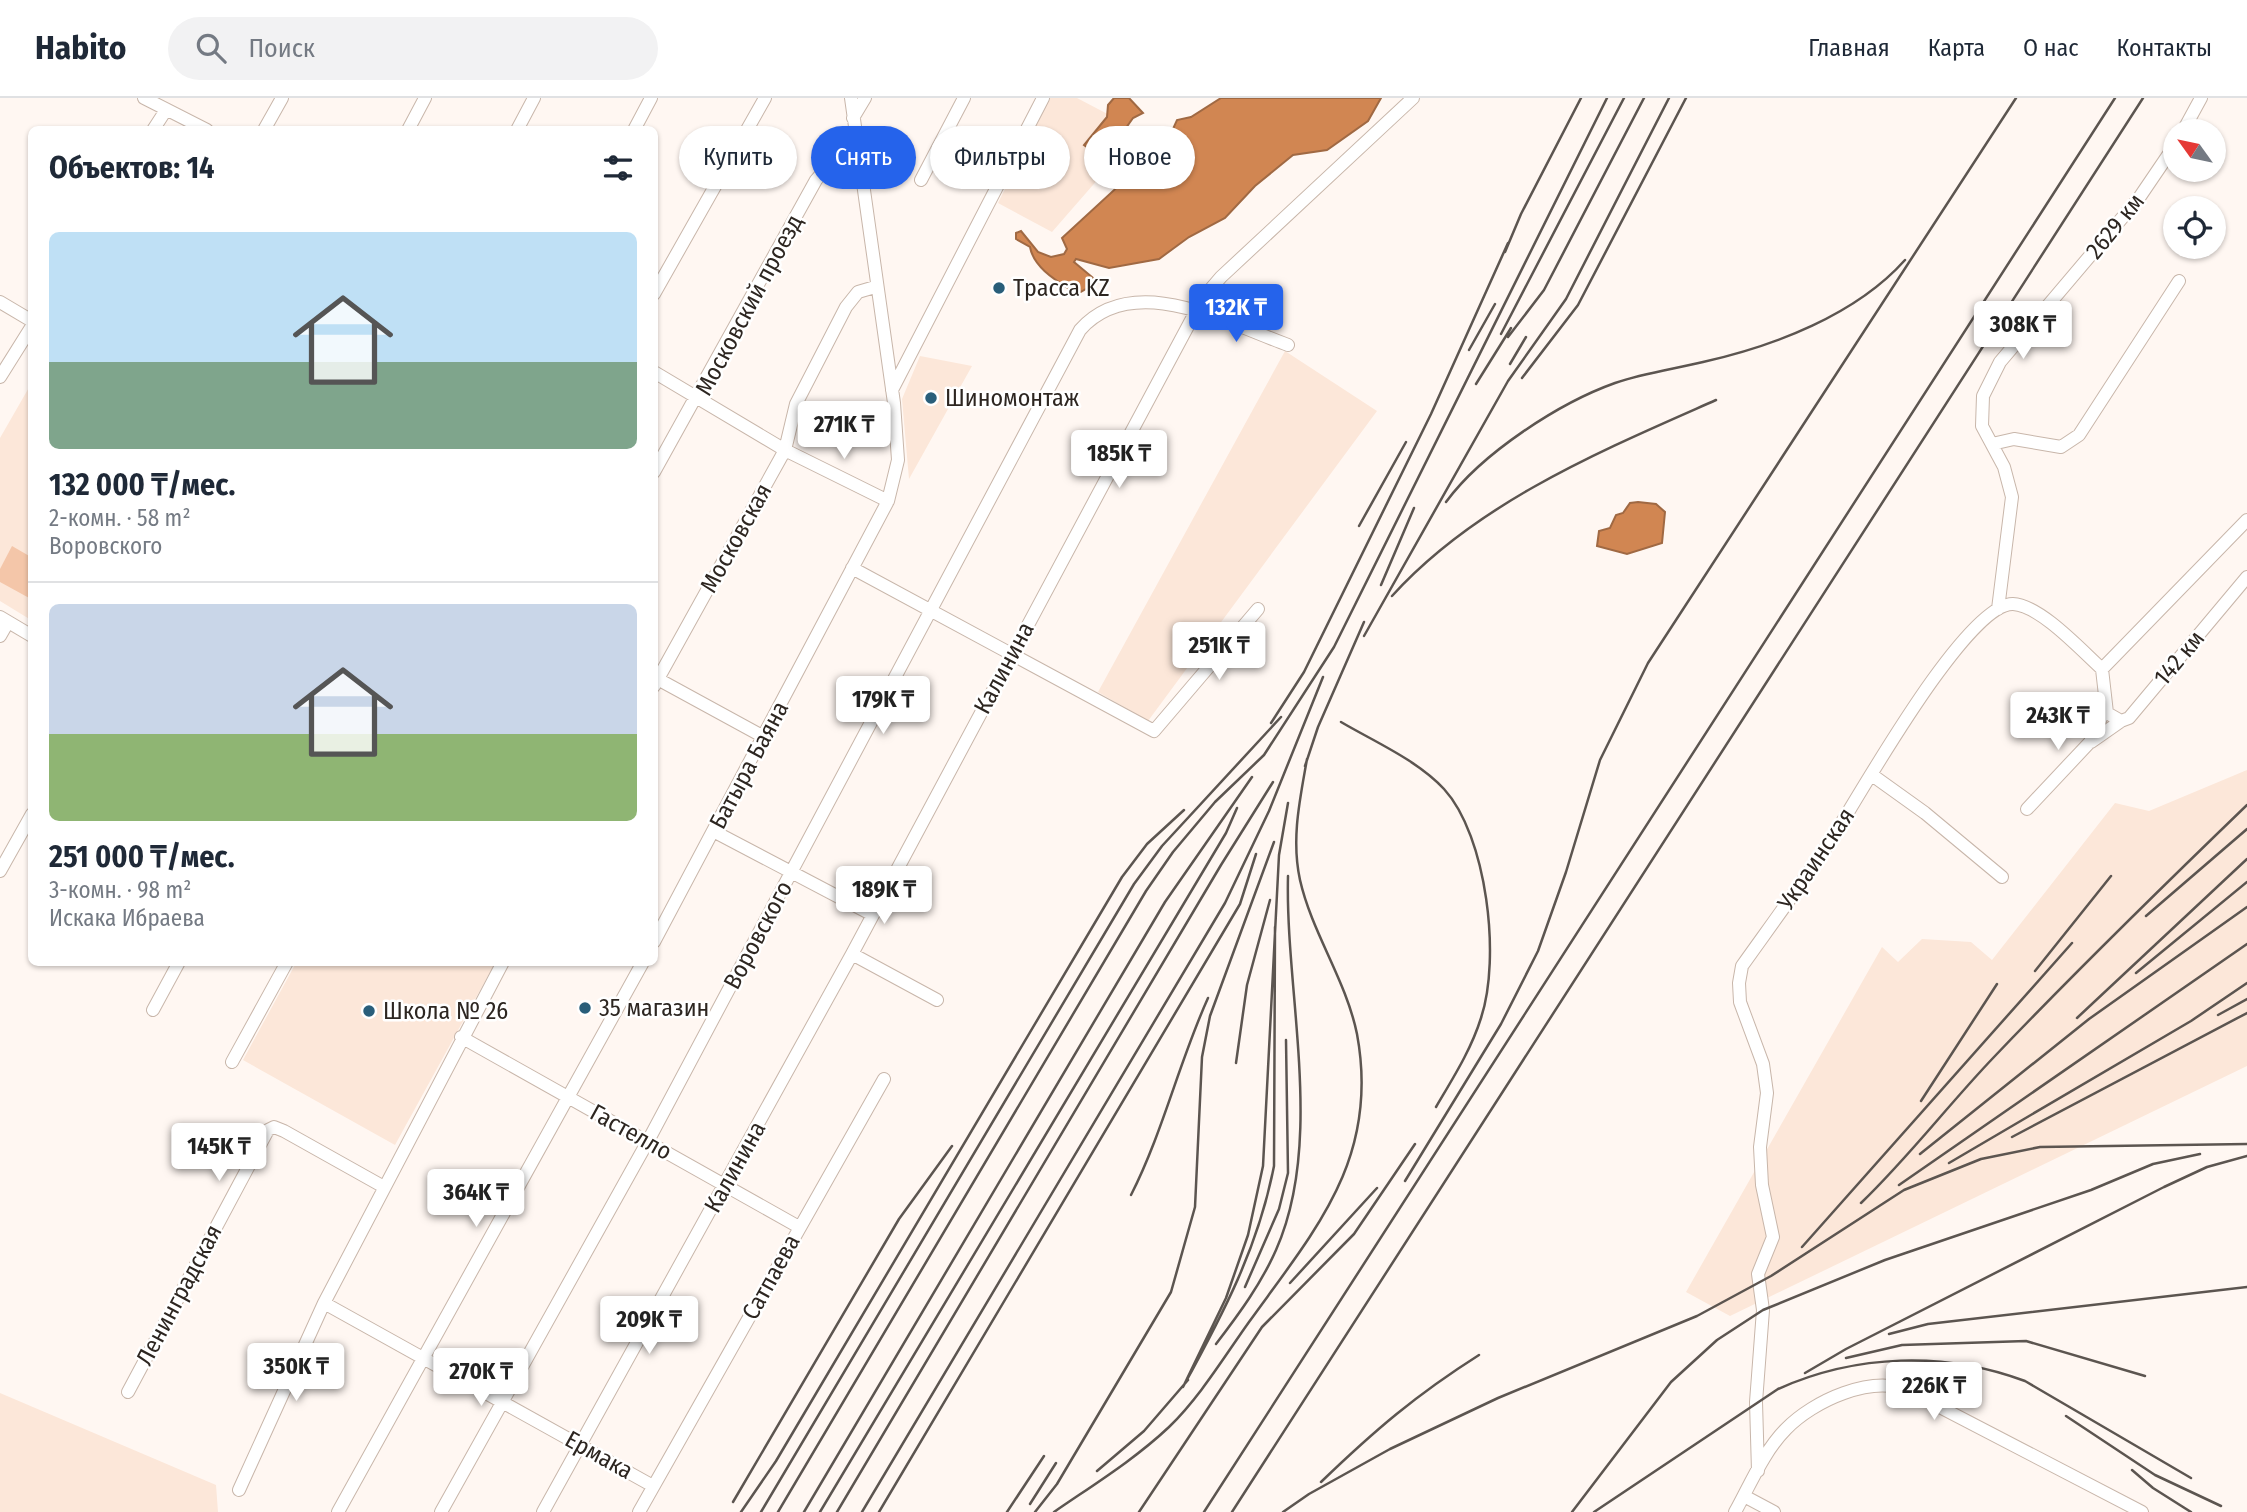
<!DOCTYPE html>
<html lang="ru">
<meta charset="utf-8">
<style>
body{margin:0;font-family:"Fira Sans Condensed",sans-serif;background:#f2f2f3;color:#1f2937;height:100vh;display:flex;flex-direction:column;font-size:26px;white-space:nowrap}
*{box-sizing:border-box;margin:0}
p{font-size:23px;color:#747a83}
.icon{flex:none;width:38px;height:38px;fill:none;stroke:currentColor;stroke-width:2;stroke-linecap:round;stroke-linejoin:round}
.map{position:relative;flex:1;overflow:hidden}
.details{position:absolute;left:28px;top:28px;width:630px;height:840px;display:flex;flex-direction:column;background:#fff;border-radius:10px;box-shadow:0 2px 5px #0004}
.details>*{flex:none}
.banner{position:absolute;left:679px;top:28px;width:665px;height:63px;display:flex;gap:14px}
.needle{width:46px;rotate:303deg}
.tools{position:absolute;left:2163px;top:21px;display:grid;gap:14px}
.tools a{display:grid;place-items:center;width:63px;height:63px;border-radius:50%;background:#fff;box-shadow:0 2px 5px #0004;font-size:35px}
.price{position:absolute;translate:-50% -60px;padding:0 16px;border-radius:7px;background:#fff;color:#222;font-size:23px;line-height:46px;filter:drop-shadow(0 2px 4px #0008)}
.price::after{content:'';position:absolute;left:50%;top:42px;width:21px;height:16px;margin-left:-10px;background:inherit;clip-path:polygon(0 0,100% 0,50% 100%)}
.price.current{background:#2563eb;color:#fff}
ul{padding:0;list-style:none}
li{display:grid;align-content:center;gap:14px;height:371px;padding:0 21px}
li+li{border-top:2px solid #e0e1e3}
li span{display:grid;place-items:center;height:217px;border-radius:10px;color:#555}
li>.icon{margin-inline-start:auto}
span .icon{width:126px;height:126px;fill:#fffc;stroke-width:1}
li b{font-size:30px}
h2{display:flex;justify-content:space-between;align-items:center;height:84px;padding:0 21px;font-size:30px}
.chip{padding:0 24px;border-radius:32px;background:#fff;box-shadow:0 2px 5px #0004;font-size:24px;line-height:63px}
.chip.current{background:#2563eb;color:#fff}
header{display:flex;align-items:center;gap:42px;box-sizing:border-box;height:98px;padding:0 35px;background:#fff;border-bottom:2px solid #e0e1e3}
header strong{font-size:33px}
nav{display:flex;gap:38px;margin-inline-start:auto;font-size:24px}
.search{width:490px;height:63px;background:#f2f2f3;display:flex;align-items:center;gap:18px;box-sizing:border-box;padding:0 24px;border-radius:38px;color:#747a83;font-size:26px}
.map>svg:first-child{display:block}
</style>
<header>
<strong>Habito</strong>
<div class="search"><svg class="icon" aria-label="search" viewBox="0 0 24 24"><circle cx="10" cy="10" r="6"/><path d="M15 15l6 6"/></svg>Поиск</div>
<nav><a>Главная</a><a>Карта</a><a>О нас</a><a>Контакты</a></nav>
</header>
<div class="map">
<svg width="2247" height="1414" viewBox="0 0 2247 1414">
<rect width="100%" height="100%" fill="#fff7f2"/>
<path fill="#fce7d9" d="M1050 0H1077L1140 33 1052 134 998 105Z
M1285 253 1377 313 1148 623 1098 594Z
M920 258 972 268 909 381 902 301Z
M31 286V522L0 503V340Z
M2247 672V968L1730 1218 1686 1194 1882 849 1898 864 1922 841 1971 844 1992 862 2115 705 2149 713Z
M296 865H495L395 1047 243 962Z
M0 1295 216 1387 218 1414H0Z"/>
<path fill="#f4c6a9" d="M12 448 31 459V501L0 484V471Z"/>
<path fill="#d18652" stroke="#a06943" stroke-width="2" d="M1114 0H1129L1143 15 1133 20 1104 61 1084 47 1107 19 1108 7Z
M1221 0H1381L1368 23 1327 52 1293 57 1255 88 1225 120 1189 139 1159 161 1109 170 1076 161 1074 164 1098 184 1077 196C1059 184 1034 171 1030 149L1016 141V135L1021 133 1038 154 1051 159 1064 156 1067 151 1062 140 1149 60 1155 48 1168 42 1177 22 1191 19Z
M1638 404 1656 406 1665 414 1662 445 1627 456 1597 448 1599 433 1610 430 1616 417 1623 415 1630 405Z"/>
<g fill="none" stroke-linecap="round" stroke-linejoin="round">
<defs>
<path id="minor" d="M144 0 207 32
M853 20 865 0
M153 32 166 12
M264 32 282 0
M408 32 425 0
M517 32 534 0
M634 32 651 0
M2183 33 2201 0
M921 82 964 0
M654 196 765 0
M0 204 32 223
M654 274 785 352 888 403
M0 279 32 228
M892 292 1043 0
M1992 346 2014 341 2061 349 2079 337 2179 183
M654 374 816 82C828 67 841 61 860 65
M852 470 1154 633 1258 511
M1998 511 2012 399 2004 369 1982 328 1983 298 2000 264 2139 100 2175 47
M0 519 32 538
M0 538 8 524
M2102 571 2107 615 2121 623 2129 620 2247 479
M654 579 764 639
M654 588 785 352 796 306 846 209 858 194 875 189
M2091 644 2121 623
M1872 677 1925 715 2002 779
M2027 711 2090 644 2106 609
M715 734 871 816
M0 773 32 716
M654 844 888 403 898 362 894 305 851 0
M852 856 937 902
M153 912 179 864
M461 939 799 1129
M232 964 287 864
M324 1205 653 1388
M128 1294 268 1032 274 1029 284 1033 384 1089
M1758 1373 1756 1304 1763 1212 1758 1176 1773 1139 1762 1087 1760 1049 1767 995 1763 966 1740 904 1739 885 1742 868C1772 826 1802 785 1831 742 1857 702 1966 505 2013 506 2040 507 2082 553 2102 571L2247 422
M239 1392 324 1205 503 864
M1744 1398 1774 1414
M338 1414 643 864
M441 1414 648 1043 1080 232C1133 172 1227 225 1288 247
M543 1414 852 856 1203 200 1221 179 1413 0
M639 1414 884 981
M1735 1414C1750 1387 1764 1353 1786 1331 1813 1303 1872 1276 1909 1293L2142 1414"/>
</defs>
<use href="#minor" stroke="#c8b6aa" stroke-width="14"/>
<use href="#minor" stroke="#fff" stroke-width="12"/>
<path stroke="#5c5550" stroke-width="2.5" d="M1505 154 1521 116 1581 0
M1501 236 1624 0
M1508 239 1544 192 1644 0
M1469 252 1495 206
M1510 266 1526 239
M1522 280 1578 207 1686 0
M1476 286 1511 230
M1446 404C1482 355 1559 305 1615 285 1644 275 1674 271 1703 264 1774 248 1856 217 1905 162
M1359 428 1406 344
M1381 487 1414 410
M1392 498C1477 404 1603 352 1716 302
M1364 538 1508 283 1566 201 1669 0
M1341 624C1375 644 1417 662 1444 691 1487 738 1501 860 1481 920 1471 952 1453 980 1436 1009
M1271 625 1304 574 1431 316 1508 145
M1305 668 1318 629 1364 524
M2146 818 2247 731
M1275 829 1274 1068C1258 1150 1223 1216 1183 1289L1226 1200 1248 1137 1263 1068 1279 757 1288 705
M2035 873 2111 778
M2136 875 2247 784
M2218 917 2247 901
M2077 920 2247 761
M1236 965 1247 887 1270 802
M1921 1003 1997 886
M2012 1039 2247 915
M1920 1056 2089 921 2247 809
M1949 1065 2191 923 2247 885
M1405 1083 1501 926 1538 853 1566 774 1600 662 1648 565 2016 0
M1899 1087 2247 846
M1131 1097C1163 1034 1179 964 1208 900
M1861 1105C1909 1059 1948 1007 1994 959 2076 873 2161 790 2247 707
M1802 1149 2072 845
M1290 1185 1377 1090
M1245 1189 1279 1111 1288 1075 1286 942
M1889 1236 1928 1226 2247 1189
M1216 1246C1239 1216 1261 1186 1276 1152 1325 1042 1285 896 1288 778
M1846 1260 1902 1247 2026 1243 2145 1278
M1805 1275 1846 1251 2164 1089 2207 1069 2247 1058
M2066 1318 2155 1377 2221 1408
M2132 1372 2153 1390 2191 1414
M1097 1373 1144 1333 1188 1282
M1321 1384C1375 1332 1416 1297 1479 1257
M733 1404 899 1121 952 1048
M1030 1406 1056 1365
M741 1414 776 1363 1122 779 1147 746 1184 712
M761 1414 1134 786 1162 748 1281 619
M778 1414 1146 793 1173 754 1215 704 1264 657 1334 549 1607 0
M804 1414 1165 804 1252 679
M820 1414 1226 735 1237 710
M837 1414 1221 767 1273 684
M862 1414 1225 805 1269 713 1323 579
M879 1414 1240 806 1256 756
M1007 1414 1044 1358
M1035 1414 1057 1386 1171 1194 1195 1109 1202 959 1210 918 1274 744
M1054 1414C1093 1387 1134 1362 1169 1329 1200 1299 1224 1259 1249 1224 1316 1131 1380 1060 1357 936 1346 882 1312 835 1300 782 1291 741 1300 701 1307 661
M1139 1414 1262 1229 1354 1136 1415 1046
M1204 1414 2115 0
M1232 1414 2143 0
M1283 1414 1309 1396 1390 1351 1498 1300 1697 1218 1771 1178 1904 1092 1981 1061 2040 1049 2247 1046
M1572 1414 1671 1284 1717 1242 1763 1212 1885 1162 2091 1092 2153 1066 2200 1056
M1594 1414 1778 1291C1856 1256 1945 1253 2025 1283L2191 1380"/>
</g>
<g fill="#295e7a" stroke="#fff" stroke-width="2.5">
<circle cx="999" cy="190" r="7"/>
<circle cx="931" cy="300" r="7"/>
<circle cx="585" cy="910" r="7"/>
<circle cx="369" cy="913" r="7"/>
</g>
<g text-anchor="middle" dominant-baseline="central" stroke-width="5" stroke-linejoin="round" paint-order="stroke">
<g font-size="24" fill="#2d2621" stroke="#fff">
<text transform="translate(2115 128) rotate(-51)">2629 км</text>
<text transform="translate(749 207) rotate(-62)">Московский проезд</text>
<text transform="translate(736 440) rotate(-61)">Московская</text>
<text transform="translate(2179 560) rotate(-50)">142 км</text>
<text transform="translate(1004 570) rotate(-62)">Калинина</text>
<text transform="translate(749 667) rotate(-62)">Батыра Баяна</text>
<text transform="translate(1816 761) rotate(-56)">Украинская</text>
<text transform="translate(758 837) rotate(-62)">Воровского</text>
<text transform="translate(631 1034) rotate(29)">Гастелло</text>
<text transform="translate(735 1069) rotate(-61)">Калинина</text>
<text transform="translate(771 1179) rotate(-61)">Сатпаева</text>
<text transform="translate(179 1197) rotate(-62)">Ленинградская</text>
<text transform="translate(599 1357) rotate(29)">Ермака</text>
</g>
<g font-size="24" fill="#2d2621" stroke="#fff" text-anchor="start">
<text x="1013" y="190">Трасса KZ</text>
<text x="945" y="300">Шиномонтаж</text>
<text x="599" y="910">35 магазин</text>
<text x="383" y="913">Школа № 26</text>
</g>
</g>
</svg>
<div class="tools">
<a><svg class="needle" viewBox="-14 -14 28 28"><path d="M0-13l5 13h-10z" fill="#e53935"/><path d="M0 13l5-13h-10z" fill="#747a83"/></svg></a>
<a><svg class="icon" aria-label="locate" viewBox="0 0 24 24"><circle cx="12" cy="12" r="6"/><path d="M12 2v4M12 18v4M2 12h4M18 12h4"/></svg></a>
</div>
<b class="price current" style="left:1236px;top:246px">132K ₸</b>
<b class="price" style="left:2023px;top:263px">308K ₸</b>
<b class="price" style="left:844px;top:363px">271K ₸</b>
<b class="price" style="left:1119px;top:392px">185K ₸</b>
<b class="price" style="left:1219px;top:584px">251K ₸</b>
<b class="price" style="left:883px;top:638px">179K ₸</b>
<b class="price" style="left:2058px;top:654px">243K ₸</b>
<b class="price" style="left:884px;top:828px">189K ₸</b>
<b class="price" style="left:219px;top:1085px">145K ₸</b>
<b class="price" style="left:476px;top:1131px">364K ₸</b>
<b class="price" style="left:649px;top:1258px">209K ₸</b>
<b class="price" style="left:296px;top:1305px">350K ₸</b>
<b class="price" style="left:481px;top:1310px">270K ₸</b>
<b class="price" style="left:1934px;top:1324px">226K ₸</b>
<div class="banner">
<a class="chip">Купить</a>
<a class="chip current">Снять</a>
<a class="chip">Фильтры</a>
<a class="chip">Новое</a>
</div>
<section class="details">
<h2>Объектов: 14<svg class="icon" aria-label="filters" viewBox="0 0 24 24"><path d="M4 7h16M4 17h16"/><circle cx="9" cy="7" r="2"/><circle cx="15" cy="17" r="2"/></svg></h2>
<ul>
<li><span style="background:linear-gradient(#bfe0f5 60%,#7fa58c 0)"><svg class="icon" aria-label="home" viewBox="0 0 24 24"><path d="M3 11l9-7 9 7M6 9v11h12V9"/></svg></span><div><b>132 000 ₸/мес.</b><p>2-комн. · 58 m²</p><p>Воровского</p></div></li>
<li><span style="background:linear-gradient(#c9d6e8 60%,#8fb573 0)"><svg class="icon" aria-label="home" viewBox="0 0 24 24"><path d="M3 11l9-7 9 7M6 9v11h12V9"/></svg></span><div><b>251 000 ₸/мес.</b><p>3-комн. · 98 m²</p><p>Искака Ибраева</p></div></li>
</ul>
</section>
</div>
